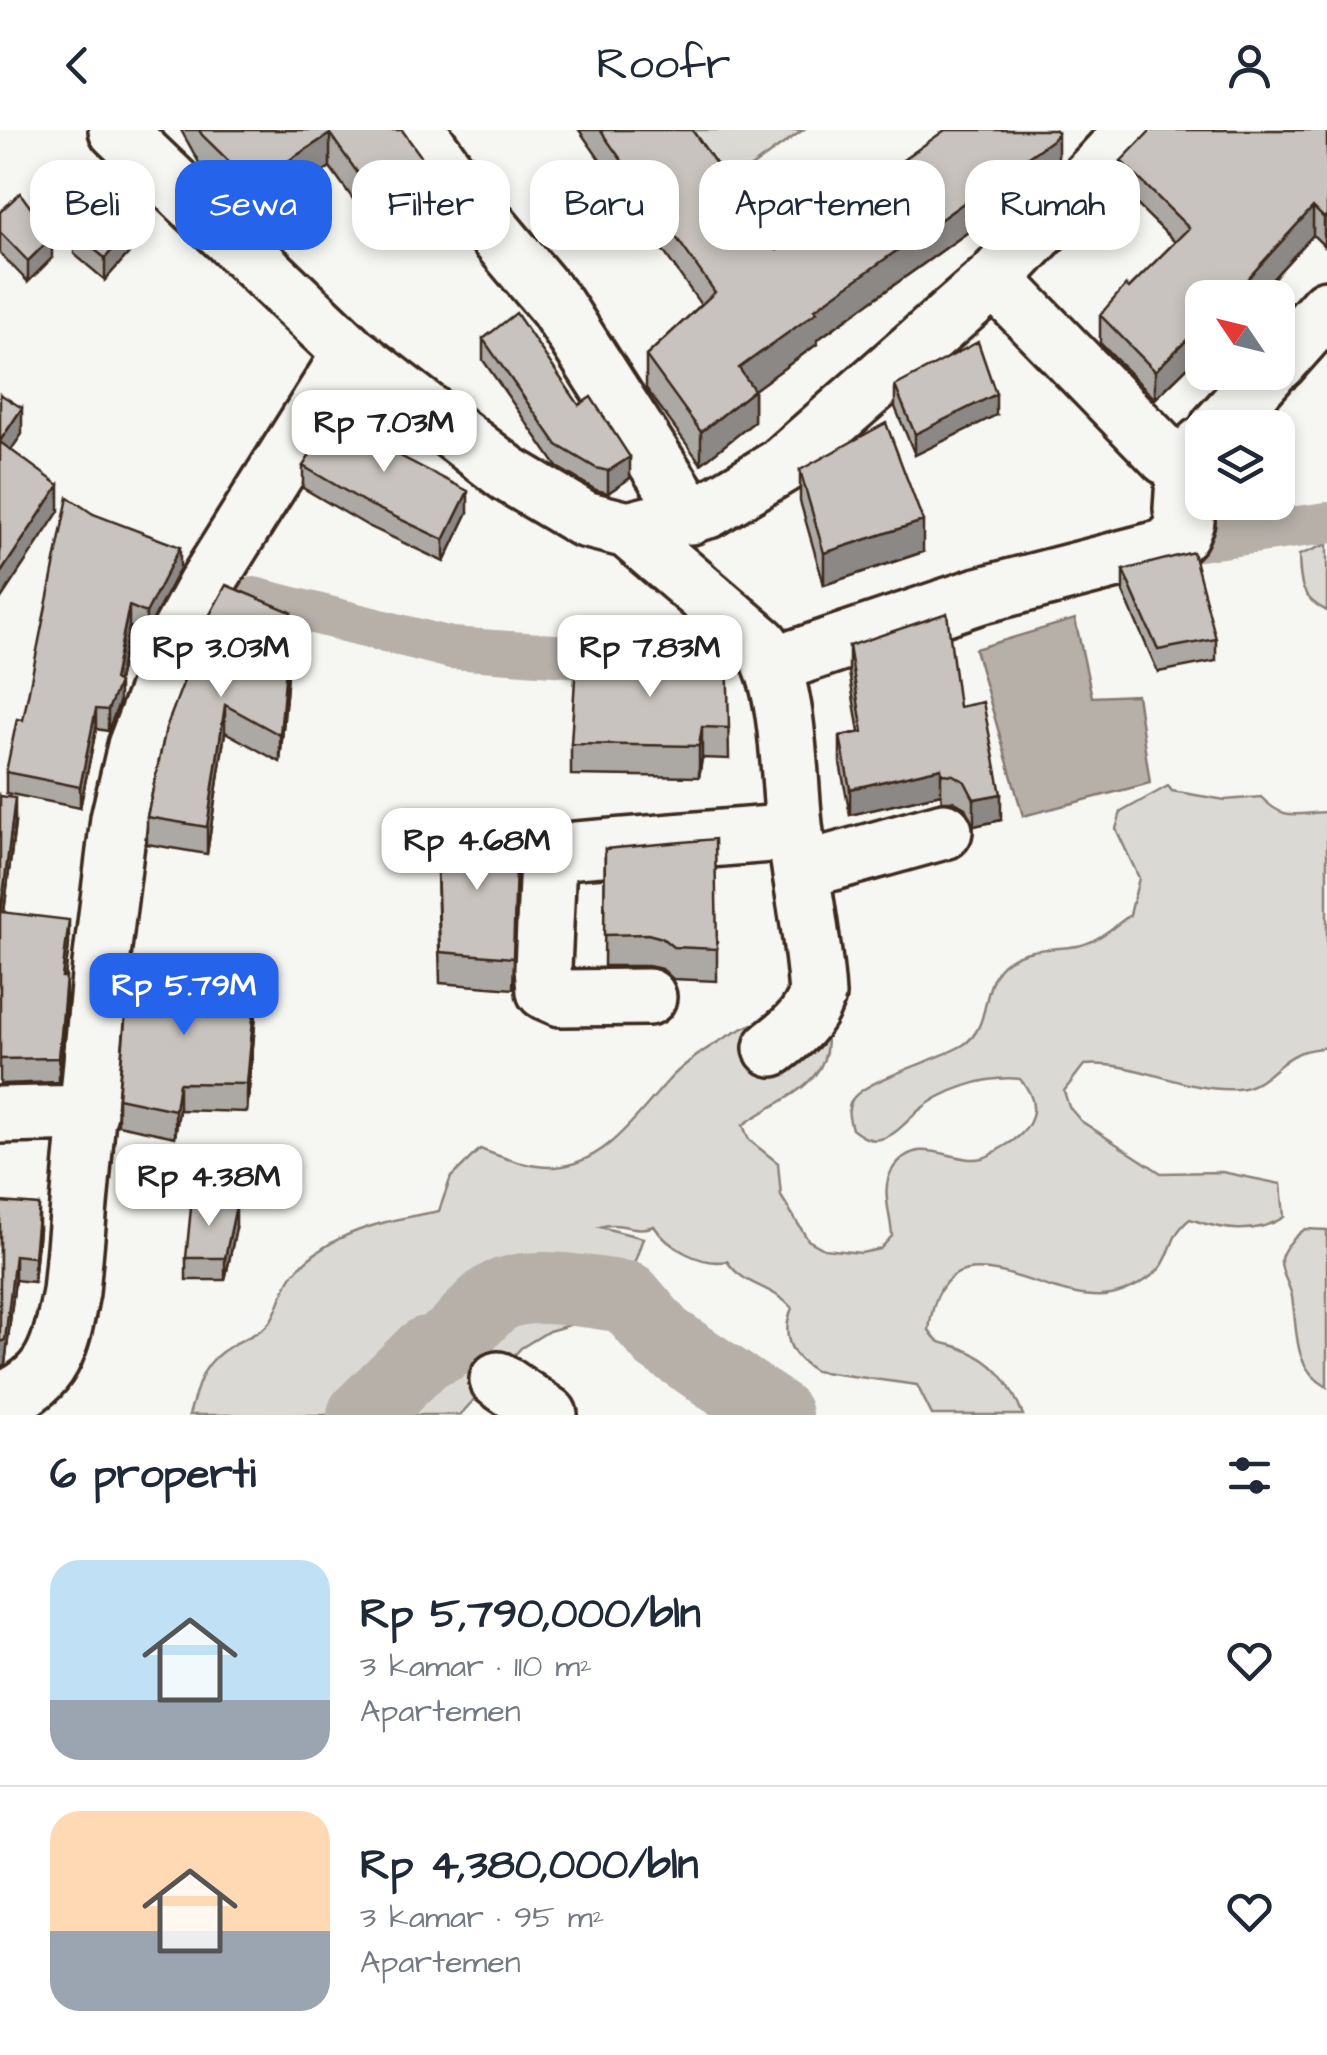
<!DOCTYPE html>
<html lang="id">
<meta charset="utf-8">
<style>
body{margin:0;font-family:"Architects Daughter",sans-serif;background:#f2f2f3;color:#1f2937;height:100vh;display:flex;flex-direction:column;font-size:38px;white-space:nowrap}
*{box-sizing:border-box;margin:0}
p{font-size:32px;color:#747a83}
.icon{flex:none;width:55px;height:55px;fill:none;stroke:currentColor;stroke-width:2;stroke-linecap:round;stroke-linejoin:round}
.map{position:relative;height:1285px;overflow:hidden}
.side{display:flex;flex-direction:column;background:#fff;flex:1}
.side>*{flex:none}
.hud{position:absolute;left:30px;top:30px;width:1268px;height:90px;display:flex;gap:20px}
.needle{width:65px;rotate:305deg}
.controls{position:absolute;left:1185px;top:150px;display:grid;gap:20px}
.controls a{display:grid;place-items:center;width:110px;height:110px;border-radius:20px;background:#fff;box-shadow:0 5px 15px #0003;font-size:50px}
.price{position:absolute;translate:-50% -85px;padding:0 22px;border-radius:20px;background:#fff;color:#222;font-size:32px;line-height:65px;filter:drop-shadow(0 2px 5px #0008)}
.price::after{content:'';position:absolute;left:50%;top:60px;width:30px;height:22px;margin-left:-15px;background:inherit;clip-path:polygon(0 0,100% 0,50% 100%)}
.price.on{background:#2563eb;color:#fff}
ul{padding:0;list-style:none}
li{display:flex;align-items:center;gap:30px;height:250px;padding:0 50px}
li+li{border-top:2px solid #e0e1e3}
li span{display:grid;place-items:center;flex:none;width:280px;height:200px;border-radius:30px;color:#555}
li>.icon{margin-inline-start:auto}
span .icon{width:120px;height:120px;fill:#fffc;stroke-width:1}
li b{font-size:42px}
h2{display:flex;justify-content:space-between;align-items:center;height:120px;padding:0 50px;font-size:42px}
.tag{padding:0 35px;border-radius:30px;background:#fff;box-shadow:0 5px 15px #0003;font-size:35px;line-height:90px}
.tag.on{background:#2563eb;color:#fff}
header{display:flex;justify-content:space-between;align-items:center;height:130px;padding:0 50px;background:#fff;font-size:45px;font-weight:600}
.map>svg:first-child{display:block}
</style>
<header><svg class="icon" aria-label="back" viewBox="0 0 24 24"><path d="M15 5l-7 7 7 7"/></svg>Roofr<svg class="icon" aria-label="person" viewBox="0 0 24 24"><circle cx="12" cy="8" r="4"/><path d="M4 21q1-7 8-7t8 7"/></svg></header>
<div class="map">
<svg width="1327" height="1285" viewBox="0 0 1327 1285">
<rect width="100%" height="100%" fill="#f6f6f2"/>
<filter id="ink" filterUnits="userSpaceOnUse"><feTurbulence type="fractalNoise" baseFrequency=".01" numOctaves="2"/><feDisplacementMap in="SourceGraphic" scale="20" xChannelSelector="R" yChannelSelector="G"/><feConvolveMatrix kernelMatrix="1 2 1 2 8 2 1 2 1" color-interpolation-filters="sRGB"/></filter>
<g filter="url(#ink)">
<path fill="#dad9d3" stroke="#8a8278" stroke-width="2.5" d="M685 0H803L724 56Z
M1327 414V481C1300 468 1300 453 1299 425Z
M1168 656 1172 661 1225 670 1261 667C1285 692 1296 683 1327 682V917C1317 919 1305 919 1297 924 1275 934 1264 957 1237 959 1185 963 1136 930 1084 935L1064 961 1069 977 1081 991 1161 1043 1222 1042 1281 1054 1284 1087C1254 1106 1222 1100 1190 1089 1172 1103 1173 1117 1163 1134 1153 1149 1127 1162 1111 1165 1044 1178 943 1079 929 1200 941 1218 943 1211 961 1218 996 1232 1009 1251 1023 1285H932L917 1255 815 1241C790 1226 781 1205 792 1178 770 1154 744 1157 727 1131 701 1136 667 1117 654 1096 635 1104 620 1090 600 1097L643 1108 618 1181 549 1201 521 1218 460 1285H189C198 1255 201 1233 231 1216 241 1210 255 1205 265 1197 279 1185 281 1158 294 1143 332 1100 385 1091 439 1081L451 1047 480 1019C504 1028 529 1038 554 1037 605 1034 636 986 667 952 686 930 735 898 763 891 780 886 805 893 824 894 841 953 777 969 743 995L749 1010 778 1033 781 1066 808 1110 824 1119 861 1123 880 1119 892 1106C891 1084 879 1057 894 1037 920 1002 953 1035 982 1028 989 1027 997 1020 1003 1017 1033 1001 1044 976 1020 949 987 945 943 960 918 981 907 991 895 1006 880 1009 869 1012 860 1005 852 999 849 988 846 980 852 970 864 950 939 930 963 915 994 896 978 849 1009 830 1030 817 1053 820 1077 816 1096 813 1114 796 1130 785L1139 748 1116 699 1121 682Z
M1305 1099 1327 1100V1257C1292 1237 1298 1202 1292 1167 1290 1154 1280 1143 1281 1129 1283 1117 1296 1106 1305 1099Z"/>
<path fill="#b6b0a9" stroke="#857a71" stroke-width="2.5" d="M1075 489 1092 567 1137 565 1150 653 1023 686 975 519Z"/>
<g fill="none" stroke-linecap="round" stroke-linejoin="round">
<path stroke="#b6b0a9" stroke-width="42" d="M1185 412 1327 393
M254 468 451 518 671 533"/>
<path stroke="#b6b0a9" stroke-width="72" d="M363 1285 427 1222C457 1219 470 1185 494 1169 525 1148 591 1163 627 1167L662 1208 776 1285"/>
<defs>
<path id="minor" d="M117 0 351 223 508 344 584 389 628 400 708 380 781 336 994 149 1134 0
M417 0 467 70 557 177 691 386
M994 149 1167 327 1185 333
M1278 233 1327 178
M1218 298 1268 242
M628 400 761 514C791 557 788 651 795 703 802 757 814 811 817 865 808 890 793 902 772 918
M774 535 978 466 1167 417 1181 403 1186 391 1182 379 1185 333 1202 315
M801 741 944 701
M648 867 561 868 545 861 543 838 548 730 553 725 576 720 795 702
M0 985 89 983
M498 1250 549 1285
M0 1271C55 1251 61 1214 71 1162L101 834 119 689 136 616 179 504 208 451 351 223"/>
</defs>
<use href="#minor" stroke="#3b2a1e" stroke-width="62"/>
<use href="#minor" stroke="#f6f6f2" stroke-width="55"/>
</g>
<path fill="#aca8a3" stroke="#3b2a1e" stroke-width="2.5" d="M181 0H402L430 71 381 108 330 37 252 86 202 38Z
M579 0H692L777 120 1058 36 1052 42 817 210V214L754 260V292L701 334 646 258V226L701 175Z
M1327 0 1324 116 1313 105 1255 168H1202V229L1198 233 1195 230 1155 269 1100 213V185L1129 158 1175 112 1121 59V31Z
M0 82 52 128 28 152 0 123Z
M74 103 144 106 105 150 74 124Z
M483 209 630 348 608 363 596 360 557 337 483 230Z
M895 256 996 285 915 325 895 277Z
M385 319 468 382 444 432 368 396 303 358V336Z
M800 340 923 422 824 455 800 371Z
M93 384 180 438 146 503 129 497 118 552 119 573 108 601 96 599 80 678 6 663V642Z
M1123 440 1216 509V531L1158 542 1123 462Z
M291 510 280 632 225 602 207 724 147 714V687L166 598Z
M849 516 959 577 1001 690 974 696 965 678 953 671H942L941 664 850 685 840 633V606L859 602 849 542Z
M727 522 729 629 702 628 699 647 571 645V614Z
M0 666 15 693 4 782 69 814 65 847 66 872 59 952 0 954Z
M436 703 517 734 513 859 440 853Z
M605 719 717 819V851L673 849 662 839 648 836H604Z
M256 883 247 982 179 980 175 1007 118 995V968Z
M0 1072 39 1099 34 1152 15 1150 5 1234 0 1237Z
M236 1098 225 1150H186V1128Z"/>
<path fill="#8c8885" stroke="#3b2a1e" stroke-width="2.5" d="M1058 3V36L1052 42 817 210V214L739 271V238L815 179Z
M330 4V37L252 86V54Z
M430 39V71L381 108V76Z
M1313 77V105L1255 168H1230Z
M144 85V106L105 150V128Z
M1327 85V113L1324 116V88Z
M52 107V128L28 152V131Z
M1202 201V229L1198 233V205Z
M1195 202V230L1155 269V241Z
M754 260V292L701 334V302Z
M996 264V285L915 325V304Z
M22 278V304L0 336V311Z
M630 327V348L608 363V341Z
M59 355V381L0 470V444Z
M468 361V382L444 432V410Z
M923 391V422L824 455V423Z
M180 417V438L146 503V483Z
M129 476V497L116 560 119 553V573L108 601V580Z
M291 482V510L280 632V605Z
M225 575V602L207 724V697Z
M96 579V599L80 678V657Z
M702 597V628L699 647V616Z
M941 638V664L850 685V659Z
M1001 664V690L974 696V669Z
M15 668V693L1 807V782Z
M69 790V814L62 872V847Z
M66 847V872L59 952V928Z
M256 856V883L247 982V954Z
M179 953V980L175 1007V980Z
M39 1075V1099L34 1152V1127Z
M236 1076V1098L225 1150V1128Z
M15 1125V1150L5 1234 0 1237V1212Z"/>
<path fill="#c8c3be" stroke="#3b2a1e" stroke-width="2.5" d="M199 0H402L430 39 381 76 330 4 252 54 202 5Z
M600 0H692L777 120 945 0H1055L1058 3 1052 10 815 179 817 182 739 238 754 260 701 302 646 226 715 162Z
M1151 0H1327V85L1324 88 1313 77 1230 168H1202V201L1198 205 1195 202 1155 241 1100 185 1126 155 1129 158 1189 98 1121 31Z
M120 52 144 85 105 128 74 103Z
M20 63 52 107 28 131 0 102V82Z
M516 183 579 275 591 267 630 327 608 341 596 338 557 315 483 209Z
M978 212 996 264 915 304 895 256Z
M0 264 22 278 0 311Z
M344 271 385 304 379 315 468 361 444 410 368 374 303 336Z
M886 293 923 391 824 423 800 340Z
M0 312 59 355 0 444Z
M68 367 93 384 180 417 146 483 129 476 114 550 119 553 108 580 96 579 80 657 6 642 17 589 23 590Z
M1193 422 1216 509 1158 520 1123 440Z
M226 455 291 482 280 605 225 575 207 697 147 687 166 598 207 490Z
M947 483 959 577 983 572 1001 664 974 669 965 652 953 645 942 644 941 638 850 659 840 606 863 602 849 516Z
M727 522 729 598 702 597 699 616 571 614 576 532Z
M0 666 15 668 1 782 69 790 62 847H66L59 928 0 929Z
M436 703H517L513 828 440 822Z
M715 709 717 819 673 817 662 808 648 804 604 805 605 719Z
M129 848 256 856 247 954 179 953 175 980 118 968Z
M192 1068 236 1076 225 1128H186Z
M0 1072 39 1075 34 1127 15 1125 5 1210 0 1212Z"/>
</g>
</svg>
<div class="controls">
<a><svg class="needle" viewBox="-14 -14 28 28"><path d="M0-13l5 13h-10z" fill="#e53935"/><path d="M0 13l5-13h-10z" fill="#747a83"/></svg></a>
<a><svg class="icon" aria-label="layers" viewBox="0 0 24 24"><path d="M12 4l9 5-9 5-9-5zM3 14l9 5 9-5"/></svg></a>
</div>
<b class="price" style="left:384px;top:345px">Rp 7.03M</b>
<b class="price" style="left:221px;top:570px">Rp 3.03M</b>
<b class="price" style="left:650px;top:570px">Rp 7.83M</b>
<b class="price" style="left:477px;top:763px">Rp 4.68M</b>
<b class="price on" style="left:184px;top:908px">Rp 5.79M</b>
<b class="price" style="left:209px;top:1099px">Rp 4.38M</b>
<div class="hud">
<a class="tag">Beli</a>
<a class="tag on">Sewa</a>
<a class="tag">Filter</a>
<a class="tag">Baru</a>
<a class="tag">Apartemen</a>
<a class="tag">Rumah</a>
</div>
</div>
<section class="side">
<h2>6 properti<svg class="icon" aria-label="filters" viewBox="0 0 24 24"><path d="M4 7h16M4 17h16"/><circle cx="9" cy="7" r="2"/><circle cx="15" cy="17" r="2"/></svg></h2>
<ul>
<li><span style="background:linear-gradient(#bfe0f5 70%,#9aa5b1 0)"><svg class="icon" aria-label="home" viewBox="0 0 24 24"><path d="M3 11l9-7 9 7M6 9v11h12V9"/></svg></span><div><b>Rp 5,790,000/bln</b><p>3 kamar · 110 m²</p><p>Apartemen</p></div><svg class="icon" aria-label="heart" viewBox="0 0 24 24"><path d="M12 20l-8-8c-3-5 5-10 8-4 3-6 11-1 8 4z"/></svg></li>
<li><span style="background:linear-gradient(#ffd9b3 60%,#9aa5b1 0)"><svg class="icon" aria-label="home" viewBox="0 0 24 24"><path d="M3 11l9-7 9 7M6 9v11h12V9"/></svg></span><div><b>Rp 4,380,000/bln</b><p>3 kamar · 95 m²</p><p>Apartemen</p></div><svg class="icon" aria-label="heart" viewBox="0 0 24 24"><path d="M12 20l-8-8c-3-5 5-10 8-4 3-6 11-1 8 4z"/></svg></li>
</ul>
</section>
